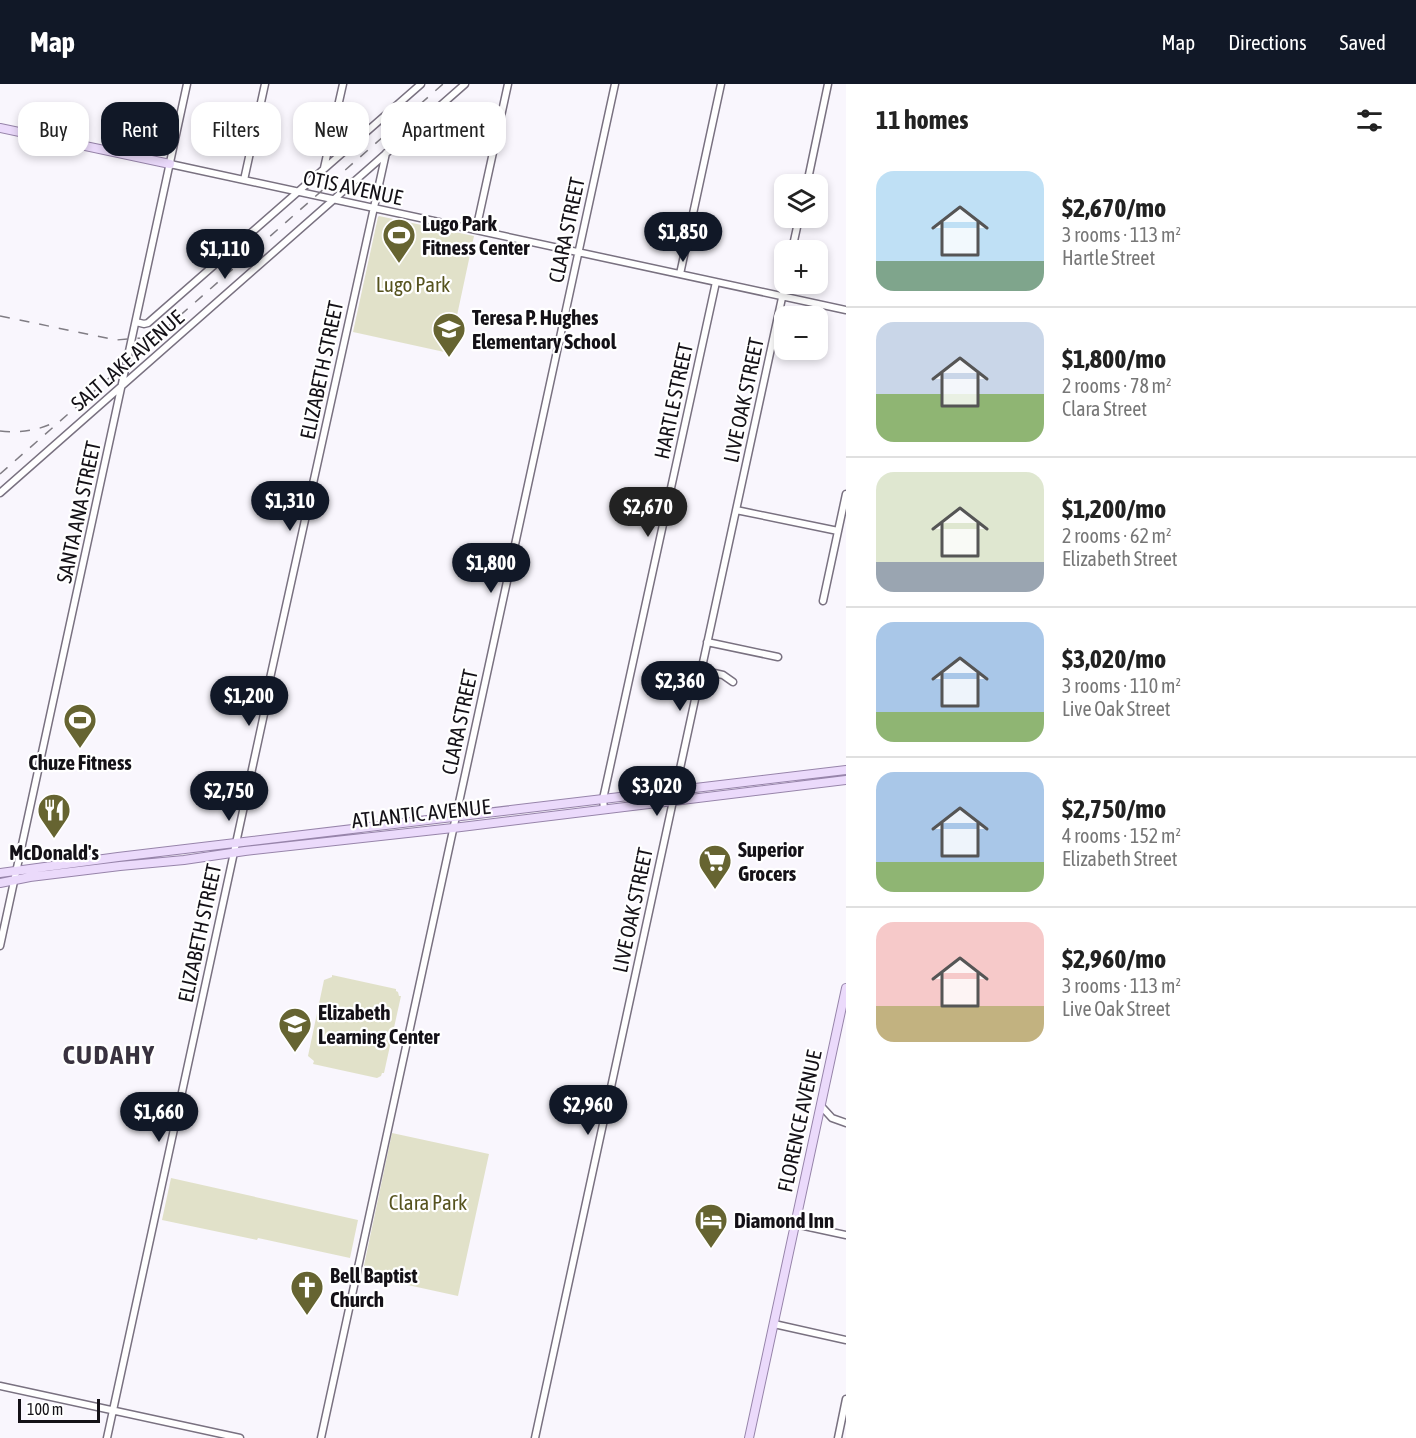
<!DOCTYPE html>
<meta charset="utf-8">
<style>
body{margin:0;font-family:"Asap Condensed",sans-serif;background:#f6f6f6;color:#222;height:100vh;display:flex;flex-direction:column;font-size:22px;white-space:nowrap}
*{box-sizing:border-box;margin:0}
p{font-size:20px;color:#767676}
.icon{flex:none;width:33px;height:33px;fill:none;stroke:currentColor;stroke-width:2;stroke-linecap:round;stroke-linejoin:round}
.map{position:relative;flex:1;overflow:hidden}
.panel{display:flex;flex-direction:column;background:#fff;width:570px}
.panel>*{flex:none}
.guide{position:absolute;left:18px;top:18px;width:570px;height:54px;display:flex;gap:12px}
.controls{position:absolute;left:774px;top:90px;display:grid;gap:12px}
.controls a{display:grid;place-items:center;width:54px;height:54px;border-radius:12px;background:#fff;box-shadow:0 3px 9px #0003;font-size:30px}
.scale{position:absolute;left:18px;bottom:15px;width:82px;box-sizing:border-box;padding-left:6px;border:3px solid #141117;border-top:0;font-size:16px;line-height:21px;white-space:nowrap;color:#141117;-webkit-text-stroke:4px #fff;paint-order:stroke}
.price{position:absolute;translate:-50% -51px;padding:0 14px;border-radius:21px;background:#111827;color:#fff;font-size:20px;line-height:39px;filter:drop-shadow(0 2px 3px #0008)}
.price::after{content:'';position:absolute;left:50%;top:36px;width:18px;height:14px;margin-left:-9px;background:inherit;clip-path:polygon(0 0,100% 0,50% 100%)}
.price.on{background:#222;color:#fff}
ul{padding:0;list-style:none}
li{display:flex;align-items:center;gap:18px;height:150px;padding:0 30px}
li+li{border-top:2px solid #e0e0e0}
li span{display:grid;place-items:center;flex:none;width:168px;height:120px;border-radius:18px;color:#555}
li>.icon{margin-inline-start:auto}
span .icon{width:72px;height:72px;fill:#fffc;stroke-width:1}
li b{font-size:26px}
h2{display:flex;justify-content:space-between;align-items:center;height:72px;padding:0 30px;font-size:26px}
.tag{padding:0 21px;border-radius:18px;background:#fff;box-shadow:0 3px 9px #0003;font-size:21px;line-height:54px}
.tag.on{background:#111827;color:#fff}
header{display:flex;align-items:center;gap:36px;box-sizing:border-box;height:84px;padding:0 30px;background:#111827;color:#fff}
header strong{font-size:28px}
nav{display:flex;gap:33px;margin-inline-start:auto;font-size:21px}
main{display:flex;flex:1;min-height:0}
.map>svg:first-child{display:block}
</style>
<header>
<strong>Map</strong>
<nav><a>Map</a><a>Directions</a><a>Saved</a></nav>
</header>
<main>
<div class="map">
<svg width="846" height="1354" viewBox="0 0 846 1354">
<rect width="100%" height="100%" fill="#f9f6fd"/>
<path fill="#e1e1c9" d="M379 132 474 152 449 269 353 248 378 133Z
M332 891 396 905V907L398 908 399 912H401L384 989H382L381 992 377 994 313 980 314 977 308 972 324 896 332 893Z
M392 1049 489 1070 458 1212 362 1191Z
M171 1094 358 1136 350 1174 258 1154 257 1156 162 1136Z"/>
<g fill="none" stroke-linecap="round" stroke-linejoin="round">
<defs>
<path id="minor" d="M170 80 846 226
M324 84 343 0
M244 96 265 0
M807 100 828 0
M476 146 508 0
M792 166 799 134
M680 190 721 0
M136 238 144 240 148 239 421 0
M0 409 465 0
M736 426 838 447
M823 517 846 410
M707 558 778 573
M701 586 723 591 733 598
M604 725 603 715 716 198
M0 862 187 0
M821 1022 832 1034 846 1039
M795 1140 846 1151
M774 1240 846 1256
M0 1302 240 1354
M107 1354 264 630 265 617 386 69
M321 1354 615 0
M535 1354 785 200
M838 1354 846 1315"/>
<path id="major" d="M0 44 170 80
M0 789 118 773 846 686
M0 799 30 793 120 782 184 776 245 767 453 744 846 696
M749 1354 846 904"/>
</defs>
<use href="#minor" stroke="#797180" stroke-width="9"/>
<use href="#major" stroke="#9784aa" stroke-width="10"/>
<use href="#minor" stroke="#fff" stroke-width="6"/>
<use href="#major" stroke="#ebdafb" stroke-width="8"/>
<path stroke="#807d84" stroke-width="1.5" stroke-dasharray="10 10" stroke-linecap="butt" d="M0 232 116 256 141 254 156 248
M0 347C18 349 37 347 53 339
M0 390 443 0"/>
</g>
<defs>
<symbol id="stadium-pin" viewBox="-11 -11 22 30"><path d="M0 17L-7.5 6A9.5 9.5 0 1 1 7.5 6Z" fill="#666431" stroke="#fff"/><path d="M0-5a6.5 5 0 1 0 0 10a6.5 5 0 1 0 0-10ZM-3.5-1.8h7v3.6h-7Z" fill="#fff"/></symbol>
<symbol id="school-pin" viewBox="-11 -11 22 30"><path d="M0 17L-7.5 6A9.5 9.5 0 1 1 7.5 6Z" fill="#666431" stroke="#fff"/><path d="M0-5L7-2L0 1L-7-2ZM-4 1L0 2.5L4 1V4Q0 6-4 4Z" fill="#fff"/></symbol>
<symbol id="restaurant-pin" viewBox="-11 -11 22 30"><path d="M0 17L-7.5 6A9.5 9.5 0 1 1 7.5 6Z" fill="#666431" stroke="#fff"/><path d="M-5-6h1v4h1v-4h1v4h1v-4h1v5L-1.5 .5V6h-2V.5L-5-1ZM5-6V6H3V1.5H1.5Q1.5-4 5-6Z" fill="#fff"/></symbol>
<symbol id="supermarket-pin" viewBox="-11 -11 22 30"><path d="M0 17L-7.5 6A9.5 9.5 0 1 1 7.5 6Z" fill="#666431" stroke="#fff"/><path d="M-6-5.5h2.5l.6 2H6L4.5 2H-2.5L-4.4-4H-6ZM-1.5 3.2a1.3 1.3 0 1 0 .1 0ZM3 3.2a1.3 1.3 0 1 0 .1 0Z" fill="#fff"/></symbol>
<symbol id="hotel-pin" viewBox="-11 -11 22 30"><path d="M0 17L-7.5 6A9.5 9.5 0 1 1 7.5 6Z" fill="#666431" stroke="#fff"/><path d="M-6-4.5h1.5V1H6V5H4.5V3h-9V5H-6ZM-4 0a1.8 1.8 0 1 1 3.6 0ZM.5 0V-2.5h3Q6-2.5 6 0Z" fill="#fff"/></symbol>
<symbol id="church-pin" viewBox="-11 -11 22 30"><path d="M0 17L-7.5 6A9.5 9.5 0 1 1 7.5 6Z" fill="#666431" stroke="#fff"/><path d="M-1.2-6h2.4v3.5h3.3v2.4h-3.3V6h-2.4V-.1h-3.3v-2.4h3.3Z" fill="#fff"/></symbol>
</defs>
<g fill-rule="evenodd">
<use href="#stadium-pin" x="380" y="132" width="38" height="52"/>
<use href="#school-pin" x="430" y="226" width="38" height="52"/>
<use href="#stadium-pin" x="61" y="617" width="38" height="52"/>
<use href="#restaurant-pin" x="35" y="707" width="38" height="52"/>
<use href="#supermarket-pin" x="696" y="758" width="38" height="52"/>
<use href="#school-pin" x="276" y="921" width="38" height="52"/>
<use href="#hotel-pin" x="692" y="1117" width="38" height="52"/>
<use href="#church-pin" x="288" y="1184" width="38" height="52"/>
</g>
<g text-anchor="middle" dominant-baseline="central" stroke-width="4.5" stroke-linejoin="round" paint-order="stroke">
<g font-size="21" fill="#141117" stroke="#fff">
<text transform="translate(353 103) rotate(12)">OTIS AVENUE</text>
<text transform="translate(566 146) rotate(-78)">CLARA STREET</text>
<text transform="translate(127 276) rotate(-41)">SALT LAKE AVENUE</text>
<text transform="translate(321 286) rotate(-78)">ELIZABETH STREET</text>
<text transform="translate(743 316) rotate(-78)">LIVE OAK STREET</text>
<text transform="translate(673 317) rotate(-78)">HARTLE STREET</text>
<text transform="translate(78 428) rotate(-78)">SANTA ANA STREET</text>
<text transform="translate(459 638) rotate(-78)">CLARA STREET</text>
<text transform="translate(421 729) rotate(-6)">ATLANTIC AVENUE</text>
<text transform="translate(632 826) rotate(-78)">LIVE OAK STREET</text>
<text transform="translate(199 849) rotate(-78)">ELIZABETH STREET</text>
<text transform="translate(799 1037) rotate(-78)">FLORENCE AVENUE</text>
</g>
<g font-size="21" font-weight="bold" fill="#141117" stroke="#fff" text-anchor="start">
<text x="422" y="139">Lugo Park<tspan x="422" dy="24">Fitness Center</tspan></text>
<text x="472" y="233">Teresa P. Hughes<tspan x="472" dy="24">Elementary School</tspan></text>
<text x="80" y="678" text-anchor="middle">Chuze Fitness</text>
<text x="738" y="765">Superior<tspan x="738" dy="24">Grocers</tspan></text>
<text x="54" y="768" text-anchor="middle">McDonald's</text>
<text x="318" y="928">Elizabeth<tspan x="318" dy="24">Learning Center</tspan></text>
<text x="734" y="1136">Diamond Inn</text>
<text x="330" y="1191">Bell Baptist<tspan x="330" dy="24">Church</tspan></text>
</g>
<g font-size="21" fill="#56531e" stroke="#fff">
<text x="413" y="200">Lugo Park</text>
<text x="428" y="1118">Clara Park</text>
</g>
<g font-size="27" font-weight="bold" letter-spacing="1.5" fill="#39323f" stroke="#fff">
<text x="109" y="970">CUDAHY</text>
</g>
</g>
</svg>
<div class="controls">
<a><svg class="icon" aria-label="layers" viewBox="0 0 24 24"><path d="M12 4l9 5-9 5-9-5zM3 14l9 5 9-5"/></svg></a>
<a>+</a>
<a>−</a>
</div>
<div class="scale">100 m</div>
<b class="price" style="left:683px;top:179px">$1,850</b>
<b class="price" style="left:225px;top:196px">$1,110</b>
<b class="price" style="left:290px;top:448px">$1,310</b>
<b class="price on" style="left:648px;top:454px">$2,670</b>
<b class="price" style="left:491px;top:510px">$1,800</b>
<b class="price" style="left:680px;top:628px">$2,360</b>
<b class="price" style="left:249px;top:643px">$1,200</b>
<b class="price" style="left:657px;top:733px">$3,020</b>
<b class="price" style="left:229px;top:738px">$2,750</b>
<b class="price" style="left:588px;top:1052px">$2,960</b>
<b class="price" style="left:159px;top:1059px">$1,660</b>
<div class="guide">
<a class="tag">Buy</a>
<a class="tag on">Rent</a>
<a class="tag">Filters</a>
<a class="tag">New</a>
<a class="tag">Apartment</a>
</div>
</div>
<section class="panel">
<h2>11 homes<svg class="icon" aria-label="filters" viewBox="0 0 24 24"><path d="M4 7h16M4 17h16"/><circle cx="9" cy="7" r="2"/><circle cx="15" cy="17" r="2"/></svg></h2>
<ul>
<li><span style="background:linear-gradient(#bfe0f5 75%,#7fa58c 0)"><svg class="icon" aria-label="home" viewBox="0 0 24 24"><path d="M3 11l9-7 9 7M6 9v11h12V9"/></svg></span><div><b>$2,670/mo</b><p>3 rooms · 113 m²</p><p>Hartle Street</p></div></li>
<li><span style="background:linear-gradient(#c9d6e8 60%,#8fb573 0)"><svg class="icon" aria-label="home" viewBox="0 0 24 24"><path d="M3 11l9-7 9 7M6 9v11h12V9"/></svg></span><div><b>$1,800/mo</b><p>2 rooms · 78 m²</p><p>Clara Street</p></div></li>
<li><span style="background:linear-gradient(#dfe7d0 75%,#9aa5b1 0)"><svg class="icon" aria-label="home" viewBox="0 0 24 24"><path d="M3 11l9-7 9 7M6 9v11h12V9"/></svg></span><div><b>$1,200/mo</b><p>2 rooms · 62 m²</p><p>Elizabeth Street</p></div></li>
<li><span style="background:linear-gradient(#a9c7e8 75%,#8fb573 0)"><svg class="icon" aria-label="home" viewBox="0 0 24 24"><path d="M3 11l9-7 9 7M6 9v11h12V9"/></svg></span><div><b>$3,020/mo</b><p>3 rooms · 110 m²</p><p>Live Oak Street</p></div></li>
<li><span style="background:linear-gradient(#a9c7e8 75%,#8fb573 0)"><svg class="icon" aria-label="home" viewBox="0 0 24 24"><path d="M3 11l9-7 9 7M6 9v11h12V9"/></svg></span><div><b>$2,750/mo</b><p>4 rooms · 152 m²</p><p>Elizabeth Street</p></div></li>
<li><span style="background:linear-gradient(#f6c9c9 70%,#c2b280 0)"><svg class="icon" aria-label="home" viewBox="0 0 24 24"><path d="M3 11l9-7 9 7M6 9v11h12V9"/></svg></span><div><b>$2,960/mo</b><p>3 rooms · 113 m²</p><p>Live Oak Street</p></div></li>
</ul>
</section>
</main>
